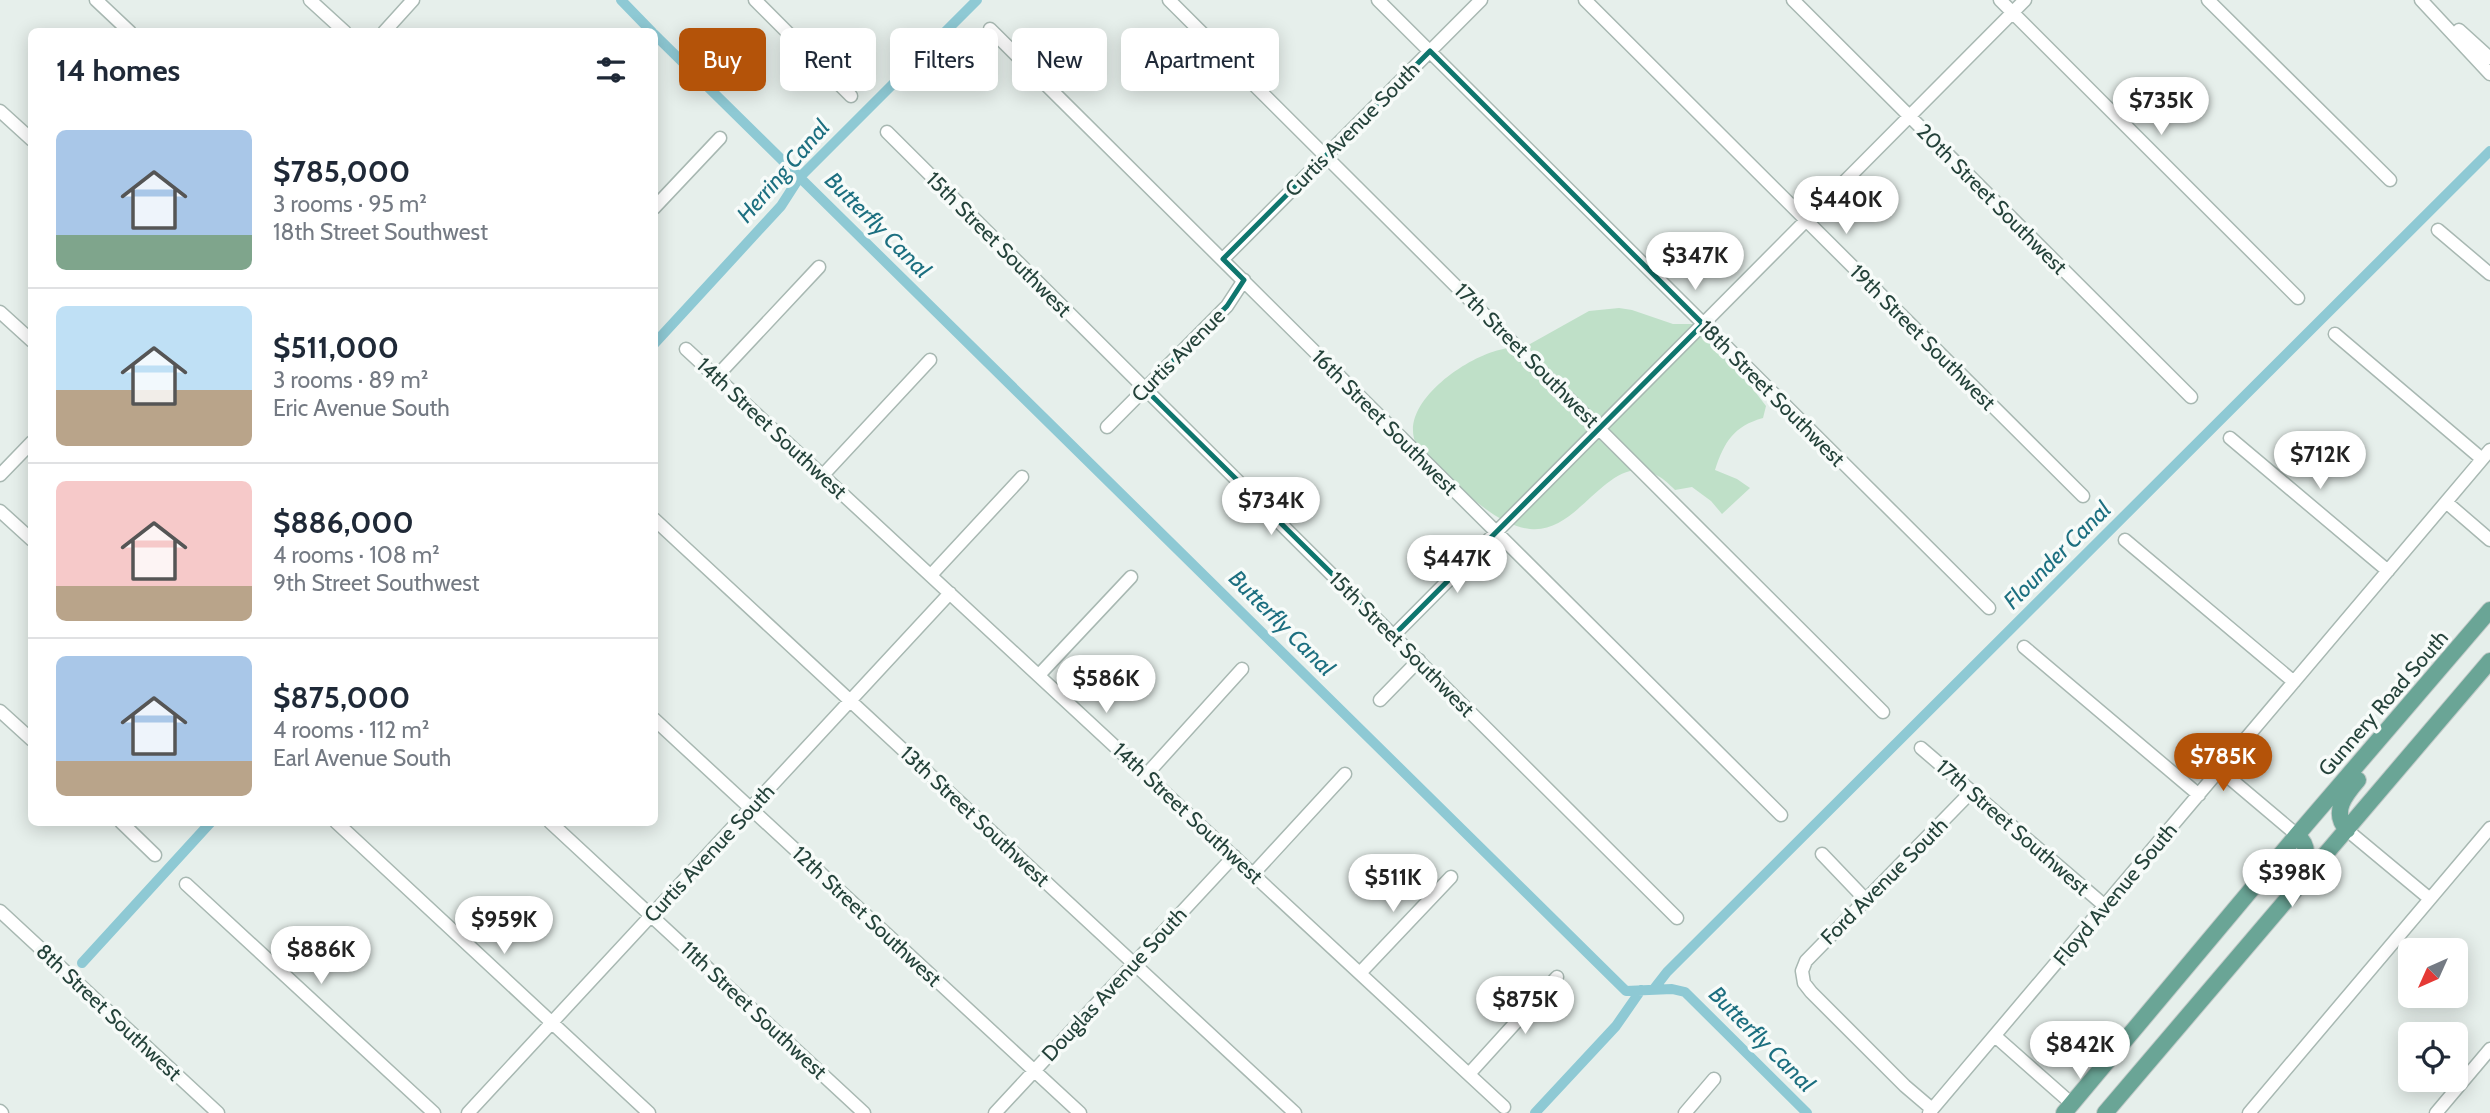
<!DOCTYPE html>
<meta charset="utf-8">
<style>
body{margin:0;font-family:Cabin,sans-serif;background:#f2f2f3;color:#1f2937;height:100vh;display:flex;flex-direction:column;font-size:26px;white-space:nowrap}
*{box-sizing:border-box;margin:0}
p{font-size:23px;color:#747a83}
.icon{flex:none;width:38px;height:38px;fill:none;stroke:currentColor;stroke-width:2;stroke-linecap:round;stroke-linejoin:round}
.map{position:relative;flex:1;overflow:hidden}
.side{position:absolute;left:28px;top:28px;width:630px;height:798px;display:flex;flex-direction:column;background:#fff;border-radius:10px;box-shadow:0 4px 18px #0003}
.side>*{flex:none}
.banner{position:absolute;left:679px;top:28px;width:665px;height:63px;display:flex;gap:14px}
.needle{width:46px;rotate:225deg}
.buttons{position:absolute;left:2398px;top:938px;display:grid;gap:14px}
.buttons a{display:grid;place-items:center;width:70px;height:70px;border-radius:10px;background:#fff;box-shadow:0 4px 18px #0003;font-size:35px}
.price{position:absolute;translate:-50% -60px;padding:0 16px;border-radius:24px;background:#fff;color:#222;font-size:23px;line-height:46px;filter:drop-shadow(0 2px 4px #0008)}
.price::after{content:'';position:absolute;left:50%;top:42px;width:21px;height:16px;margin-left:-10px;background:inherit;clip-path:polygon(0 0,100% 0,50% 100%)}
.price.active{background:#b45309;color:#fff}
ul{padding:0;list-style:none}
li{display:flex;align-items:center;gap:21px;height:175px;padding:0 28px}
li+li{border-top:2px solid #e0e1e3}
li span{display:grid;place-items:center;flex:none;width:196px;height:140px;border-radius:10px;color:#555}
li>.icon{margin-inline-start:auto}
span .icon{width:84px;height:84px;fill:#fffc;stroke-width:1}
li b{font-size:30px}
h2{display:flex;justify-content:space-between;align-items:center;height:84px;padding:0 28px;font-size:30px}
.tag{padding:0 24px;border-radius:10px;background:#fff;box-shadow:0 4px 18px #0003;font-size:24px;line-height:63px}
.tag.active{background:#b45309;color:#fff}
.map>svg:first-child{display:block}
</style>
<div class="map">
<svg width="2490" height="1113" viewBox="0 0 2490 1113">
<rect width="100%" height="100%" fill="#e6efeb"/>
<path fill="#bfe0c8" d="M1619 308 1632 310 1673 324H1693L1727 355 1766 406 1763 418C1734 426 1724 442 1715 470L1737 479 1750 488 1722 514 1711 501 1692 487 1675 490C1670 485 1664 479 1658 476 1609 447 1581 535 1530 529 1502 526 1473 500 1454 482 1444 473 1421 455 1416 444 1398 404 1465 358 1499 350 1509 347 1519 349 1530 344L1589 311Z"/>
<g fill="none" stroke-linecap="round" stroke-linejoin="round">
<path stroke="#8ec9d4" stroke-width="10" d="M621 0 652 32
M654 34 1626 991 1672 989 1685 992 1807 1113
M654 344 781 206 799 178 977 0
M82 963 211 822
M1653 990 1667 972 2490 151
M1535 1113 1616 1026 1641 990"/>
<defs>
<path id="minor" d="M96 0 130 32
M310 0 345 32
M755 0 851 96
M1169 0 1883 712
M1378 0 1989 608
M1585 0 2083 496
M1793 0 2191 397
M2000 0 2298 298
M2208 0 2390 180
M2421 0 2490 74
M990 29 1781 815
M2459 30 2490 58
M384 32 413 0
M0 111 32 140
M887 132 1677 918
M654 208 720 138
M2438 230 2490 274
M1223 259 1481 0
M0 312 32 341
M2335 334 2482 459
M686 349 1504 1107
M716 377 819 267
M1107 427 1227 306 1244 280
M2230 438 2388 571
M0 475 32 442
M823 475 930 360
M2446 502 2490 540
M0 511 32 540
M654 519 1295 1113
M2125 540 2294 682
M931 575 1022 477
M1394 635 2025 0
M2024 647 2199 795
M1039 675 1131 577
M1380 700 1419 660
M0 711 32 740
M654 719 1080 1113
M1921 748 2105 906
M2220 770 2297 835
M1146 775 1242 669
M121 822 155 855
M336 822 649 1113
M550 822 864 1113
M2347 830 2430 899
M1822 854 1865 899
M1253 874 1345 774
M186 884 434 1113
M0 911 218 1113
M1360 973 1451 877
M1995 1036 2072 1104
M1469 1074 1557 977
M1932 1109 1905 1086 1811 992 1804 983 1802 971 1806 961 1971 792
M0 1111 2 1113
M468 1113 950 593
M995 1113 1234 856
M1685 1113 1714 1079
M1929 1113 2490 450
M2249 1113 2490 828
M2436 1113 2490 1049"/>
<path id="major" d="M2347 830C2331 812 2345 795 2358 780
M2293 879C2305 864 2313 849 2297 835
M2064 1113 2297 835 2490 610
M2105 1113 2490 661"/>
</defs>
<use href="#minor" stroke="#a8b8b2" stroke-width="15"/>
<use href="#major" stroke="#c2cac8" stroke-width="18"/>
<use href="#minor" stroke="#fff" stroke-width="12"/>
<use href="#major" stroke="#6aa596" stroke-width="16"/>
</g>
<path fill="none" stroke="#0f766e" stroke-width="5" stroke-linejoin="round" d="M1430 51 1703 324 1394 635 1145 389 1227 306 1244 280 1223 259Z"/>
<g text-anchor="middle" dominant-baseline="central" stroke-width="7" stroke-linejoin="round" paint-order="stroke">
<g font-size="21" fill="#24423a" stroke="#f7fbf9">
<text transform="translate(1352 129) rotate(-45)">Curtis Avenue South</text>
<text transform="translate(1992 199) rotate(45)">20th Street Southwest</text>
<text transform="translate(999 244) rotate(45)">15th Street Southwest</text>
<text transform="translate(1923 337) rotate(45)">19th Street Southwest</text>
<text transform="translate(1178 355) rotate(-45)">Curtis Avenue</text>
<text transform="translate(1527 355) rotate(45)">17th Street Southwest</text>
<text transform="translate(1772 393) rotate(45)">18th Street Southwest</text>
<text transform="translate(1385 422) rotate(45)">16th Street Southwest</text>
<text transform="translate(772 428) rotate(43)">14th Street Southwest</text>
<text transform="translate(1402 644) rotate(45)">15th Street Southwest</text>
<text transform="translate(2383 703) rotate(-49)">Gunnery Road South</text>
<text transform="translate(1188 813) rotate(43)">14th Street Southwest</text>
<text transform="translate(975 816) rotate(43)">13th Street Southwest</text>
<text transform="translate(2013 827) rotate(41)">17th Street Southwest</text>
<text transform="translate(709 853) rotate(-47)">Curtis Avenue South</text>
<text transform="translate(1884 881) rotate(-45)">Ford Avenue South</text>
<text transform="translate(2115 894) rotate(-50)">Floyd Avenue South</text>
<text transform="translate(867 916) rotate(43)">12th Street Southwest</text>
<text transform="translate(1114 984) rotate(-47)">Douglas Avenue South</text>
<text transform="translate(754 1010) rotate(43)">11th Street Southwest</text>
<text transform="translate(109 1012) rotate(43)">8th Street Southwest</text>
</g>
<g font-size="23" font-style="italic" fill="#1c6f80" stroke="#f7fbf9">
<text transform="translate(783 171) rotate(-49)">Herring Canal</text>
<text transform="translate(878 225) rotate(45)">Butterfly Canal</text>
<text transform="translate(2057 555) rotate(-45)">Flounder Canal</text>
<text transform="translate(1282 623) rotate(45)">Butterfly Canal</text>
<text transform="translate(1762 1039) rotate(45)">Butterfly Canal</text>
</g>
</g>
</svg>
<div class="buttons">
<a><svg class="needle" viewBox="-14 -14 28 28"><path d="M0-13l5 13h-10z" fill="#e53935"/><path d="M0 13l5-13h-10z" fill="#747a83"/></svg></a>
<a><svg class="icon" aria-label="locate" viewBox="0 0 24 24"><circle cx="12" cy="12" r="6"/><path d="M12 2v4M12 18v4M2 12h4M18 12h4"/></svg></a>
</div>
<b class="price" style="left:2161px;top:137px">$735K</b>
<b class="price" style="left:1846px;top:236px">$440K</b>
<b class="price" style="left:1695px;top:292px">$347K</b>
<b class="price" style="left:2320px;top:491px">$712K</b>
<b class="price" style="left:1271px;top:537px">$734K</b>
<b class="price" style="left:1457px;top:595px">$447K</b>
<b class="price" style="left:1106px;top:715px">$586K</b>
<b class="price active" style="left:2223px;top:793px">$785K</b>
<b class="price" style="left:2292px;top:909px">$398K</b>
<b class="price" style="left:1393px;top:914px">$511K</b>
<b class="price" style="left:504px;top:956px">$959K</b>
<b class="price" style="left:321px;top:986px">$886K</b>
<b class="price" style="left:1525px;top:1036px">$875K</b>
<b class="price" style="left:2080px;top:1081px">$842K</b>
<div class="banner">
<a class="tag active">Buy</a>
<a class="tag">Rent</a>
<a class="tag">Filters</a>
<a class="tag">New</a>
<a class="tag">Apartment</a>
</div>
<section class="side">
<h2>14 homes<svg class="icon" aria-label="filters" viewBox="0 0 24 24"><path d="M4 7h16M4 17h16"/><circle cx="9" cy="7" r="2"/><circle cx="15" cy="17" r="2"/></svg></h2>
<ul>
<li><span style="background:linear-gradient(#a9c7e8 75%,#7fa58c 0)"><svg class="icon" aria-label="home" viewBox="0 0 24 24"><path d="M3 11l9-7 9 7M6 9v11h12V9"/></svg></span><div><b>$785,000</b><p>3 rooms · 95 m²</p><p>18th Street Southwest</p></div></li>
<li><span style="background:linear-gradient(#bfe0f5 60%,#b9a48a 0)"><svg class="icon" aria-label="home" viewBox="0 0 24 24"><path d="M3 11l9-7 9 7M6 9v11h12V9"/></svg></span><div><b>$511,000</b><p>3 rooms · 89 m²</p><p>Eric Avenue South</p></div></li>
<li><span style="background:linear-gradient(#f6c9c9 75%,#b9a48a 0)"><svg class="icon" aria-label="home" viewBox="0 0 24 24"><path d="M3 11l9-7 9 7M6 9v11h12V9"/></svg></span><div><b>$886,000</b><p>4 rooms · 108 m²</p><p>9th Street Southwest</p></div></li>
<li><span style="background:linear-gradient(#a9c7e8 75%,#b9a48a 0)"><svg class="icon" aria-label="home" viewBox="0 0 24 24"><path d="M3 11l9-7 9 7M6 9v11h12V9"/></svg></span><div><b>$875,000</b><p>4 rooms · 112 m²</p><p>Earl Avenue South</p></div></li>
</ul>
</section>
</div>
